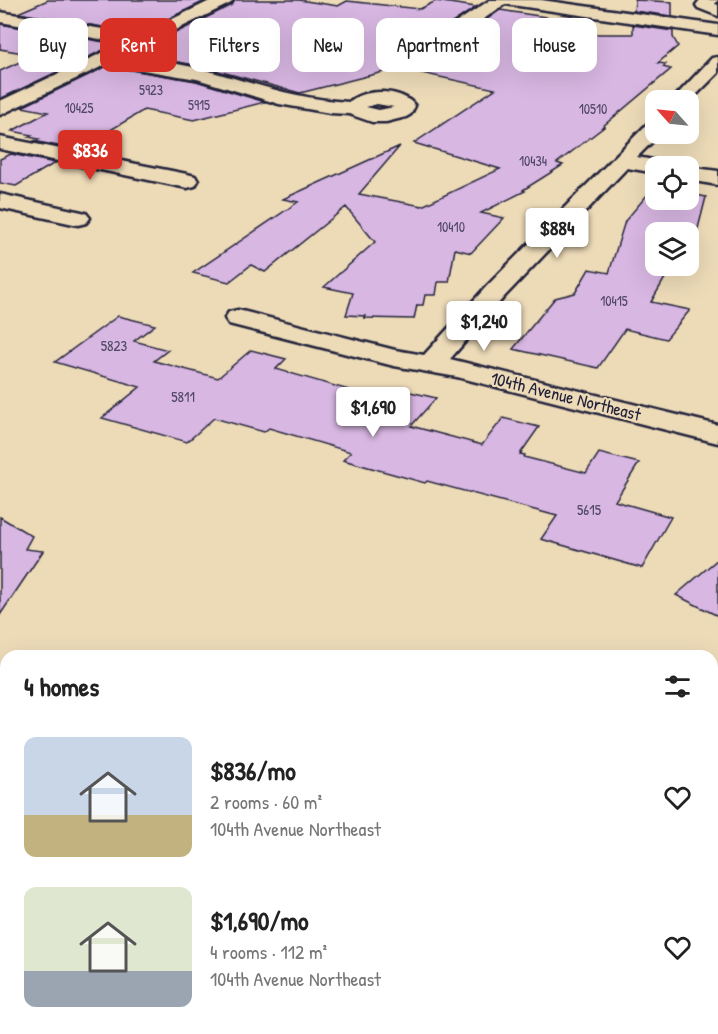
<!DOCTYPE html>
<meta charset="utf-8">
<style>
body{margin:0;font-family:"Patrick Hand",sans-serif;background:#f6f6f6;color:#222;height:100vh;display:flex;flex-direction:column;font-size:22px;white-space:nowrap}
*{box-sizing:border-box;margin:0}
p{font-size:20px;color:#767676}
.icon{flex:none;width:33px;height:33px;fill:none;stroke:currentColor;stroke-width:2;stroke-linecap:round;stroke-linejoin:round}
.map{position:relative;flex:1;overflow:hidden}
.panel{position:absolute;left:0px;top:650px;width:718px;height:386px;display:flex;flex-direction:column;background:#fff;border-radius:18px 18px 0 0;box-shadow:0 6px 24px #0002}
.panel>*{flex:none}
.hud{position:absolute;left:18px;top:18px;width:682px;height:54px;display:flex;gap:12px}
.needle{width:39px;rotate:297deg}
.tools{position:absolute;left:645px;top:90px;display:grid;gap:12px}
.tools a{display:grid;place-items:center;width:54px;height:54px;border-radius:12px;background:#fff;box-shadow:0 6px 24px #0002;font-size:30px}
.price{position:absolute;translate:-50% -51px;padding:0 14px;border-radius:6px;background:#fff;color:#222;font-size:20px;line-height:39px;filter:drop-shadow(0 2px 3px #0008)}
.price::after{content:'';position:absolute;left:50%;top:36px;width:18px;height:14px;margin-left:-9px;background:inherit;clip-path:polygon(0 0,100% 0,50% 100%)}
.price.on{background:#d93025;color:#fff}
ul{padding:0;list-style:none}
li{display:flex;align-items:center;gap:18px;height:150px;padding:0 24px}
li span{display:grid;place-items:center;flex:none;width:168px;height:120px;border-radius:12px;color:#555}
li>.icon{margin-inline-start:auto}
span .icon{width:72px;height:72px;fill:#fffc;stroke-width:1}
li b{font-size:26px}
h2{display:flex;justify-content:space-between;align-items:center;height:72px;padding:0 24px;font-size:26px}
.pill{padding:0 21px;border-radius:12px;background:#fff;box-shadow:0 6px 24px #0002;font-size:21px;line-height:54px}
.pill.on{background:#d93025;color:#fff}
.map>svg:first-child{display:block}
</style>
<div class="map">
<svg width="718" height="1034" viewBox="0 0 718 1034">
<rect width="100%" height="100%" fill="#eddbb8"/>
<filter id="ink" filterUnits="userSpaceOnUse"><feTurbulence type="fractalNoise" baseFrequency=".0167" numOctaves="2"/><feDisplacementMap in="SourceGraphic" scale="12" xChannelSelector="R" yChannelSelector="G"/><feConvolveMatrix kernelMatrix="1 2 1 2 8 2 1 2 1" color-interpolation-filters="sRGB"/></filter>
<g filter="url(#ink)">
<path fill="#d8b7e2" stroke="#22223b" stroke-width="1.5" d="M48 0H207L139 33 18 13Z
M235 0H299L338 6 347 1 420 9 436 1 476 7 443 29 440 34 445 40H458L500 10 546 17 524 34H633V25L673 31V37L678 46 658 63 666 64 663 67 671 69 602 127H604L557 163 563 165 523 190 525 191 481 213 504 218 471 253 455 249 449 282H438L436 295H425L423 305H417L414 319 364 318 365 316 346 315 353 293 324 287 375 242 346 207 265 272 251 265 229 282 193 273 298 202 283 199 400 146 359 194 422 206 500 169 414 143 495 89 399 68 300 93 196 65 131 55 232 5Z
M635 0 672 2V16L634 11Z
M0 24 116 44 0 99V71L35 55 0 49Z
M107 66 196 81 265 102 194 120 144 110 77 150 34 141 39 139 28 137 32 135 12 131 48 112 22 107Z
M11 154 55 163 16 186 0 183V159Z
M654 187 656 200H688V193L706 197 693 248H688V232H656V266H672L651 302 690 310 666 339 625 329 598 368 513 349 555 298 575 293 589 269 609 273 625 221Z
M118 316 155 325 134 341 168 350 154 361 218 378 251 350 286 359 276 369 390 402 402 390 436 398 411 426 482 445 503 418 539 427 520 454 525 455 524 457 586 473 599 453 639 463 615 501 671 517 642 568 541 539 557 516 427 481 425 483 343 460 351 452 269 428 264 432 214 418 187 442 102 418 140 387 55 362Z
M0 517 32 536 25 549 43 551 0 615Z
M718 559V616L676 595Z"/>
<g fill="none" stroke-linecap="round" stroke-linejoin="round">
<defs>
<path id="street" d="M212 0H233L231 3 123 56C150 60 179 63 205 70 253 83 299 100 349 102 364 88 403 88 415 106L411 114 406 117 386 122H372L349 114 330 113 279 104 197 79 107 64 0 115V101L123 43 0 22V12L139 35ZM377 104 394 107 379 110 366 107Z
M490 0H541L718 25V35L505 4 457 38H445L442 34 445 30Z
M700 0H718L715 4 718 5V16L698 8 696 5Z
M718 57V73L688 103V100H672L712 58Z
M656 120V134H660L637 157 664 162 666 166H656V173L627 168 504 297 450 359 718 425V443L457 377 394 366 229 324 225 318 229 312 238 310 395 350 424 355 486 287 649 122Z
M0 137 187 174 195 176 198 181 195 186 187 188 0 149Z
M688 167 718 171V185L688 180Z
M0 194 86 213 90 218 86 223 78 225 0 208Z
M712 891 718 893V932L712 930Z"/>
</defs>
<use href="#street" stroke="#22223b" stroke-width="5"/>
<use href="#street" fill="#eddbb8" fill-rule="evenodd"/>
</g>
</g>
<g text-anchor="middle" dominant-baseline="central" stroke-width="4.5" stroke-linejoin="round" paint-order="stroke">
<g font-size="14" fill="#504765">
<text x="151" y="89">5923</text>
<text x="199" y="104">5915</text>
<text x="79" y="107">10425</text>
<text x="593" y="108">10510</text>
<text x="533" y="160">10434</text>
<text x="451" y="226">10410</text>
<text x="614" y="300">10415</text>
</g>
<g font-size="15" fill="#504765">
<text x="114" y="345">5823</text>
<text x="183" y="396">5811</text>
<text x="589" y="509">5615</text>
</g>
<g font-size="18" fill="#22223b" stroke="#eddbb8">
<text transform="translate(566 396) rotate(14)">104th Avenue Northeast</text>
</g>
</g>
</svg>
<div class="tools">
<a><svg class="needle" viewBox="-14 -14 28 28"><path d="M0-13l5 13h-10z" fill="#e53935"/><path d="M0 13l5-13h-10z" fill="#767676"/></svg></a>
<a><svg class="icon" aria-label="locate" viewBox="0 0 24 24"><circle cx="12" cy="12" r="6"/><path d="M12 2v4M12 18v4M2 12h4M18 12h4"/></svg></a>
<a><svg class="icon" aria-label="layers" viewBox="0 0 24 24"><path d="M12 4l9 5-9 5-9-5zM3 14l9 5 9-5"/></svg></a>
</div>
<b class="price on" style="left:90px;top:181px">$836</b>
<b class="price" style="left:557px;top:259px">$884</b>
<b class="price" style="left:484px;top:352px">$1,240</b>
<b class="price" style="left:373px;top:438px">$1,690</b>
<div class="hud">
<a class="pill">Buy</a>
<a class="pill on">Rent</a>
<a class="pill">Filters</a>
<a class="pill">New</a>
<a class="pill">Apartment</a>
<a class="pill">House</a>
</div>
<section class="panel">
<h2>4 homes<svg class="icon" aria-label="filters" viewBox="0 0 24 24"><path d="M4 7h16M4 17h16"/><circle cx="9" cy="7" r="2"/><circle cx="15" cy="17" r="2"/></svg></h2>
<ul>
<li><span style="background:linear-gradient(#c9d6e8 65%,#c2b280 0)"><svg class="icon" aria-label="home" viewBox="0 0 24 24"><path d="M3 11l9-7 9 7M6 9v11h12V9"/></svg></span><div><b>$836/mo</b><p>2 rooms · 60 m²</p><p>104th Avenue Northeast</p></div><svg class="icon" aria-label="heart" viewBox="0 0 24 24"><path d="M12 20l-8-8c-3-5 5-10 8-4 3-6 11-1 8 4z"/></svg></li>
<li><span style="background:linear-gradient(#dfe7d0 70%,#9aa5b1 0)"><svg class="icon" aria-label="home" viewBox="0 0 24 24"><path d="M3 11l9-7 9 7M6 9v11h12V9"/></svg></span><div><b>$1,690/mo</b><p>4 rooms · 112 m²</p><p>104th Avenue Northeast</p></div><svg class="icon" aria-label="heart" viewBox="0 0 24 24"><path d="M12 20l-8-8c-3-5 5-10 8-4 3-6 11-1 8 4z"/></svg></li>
</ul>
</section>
</div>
